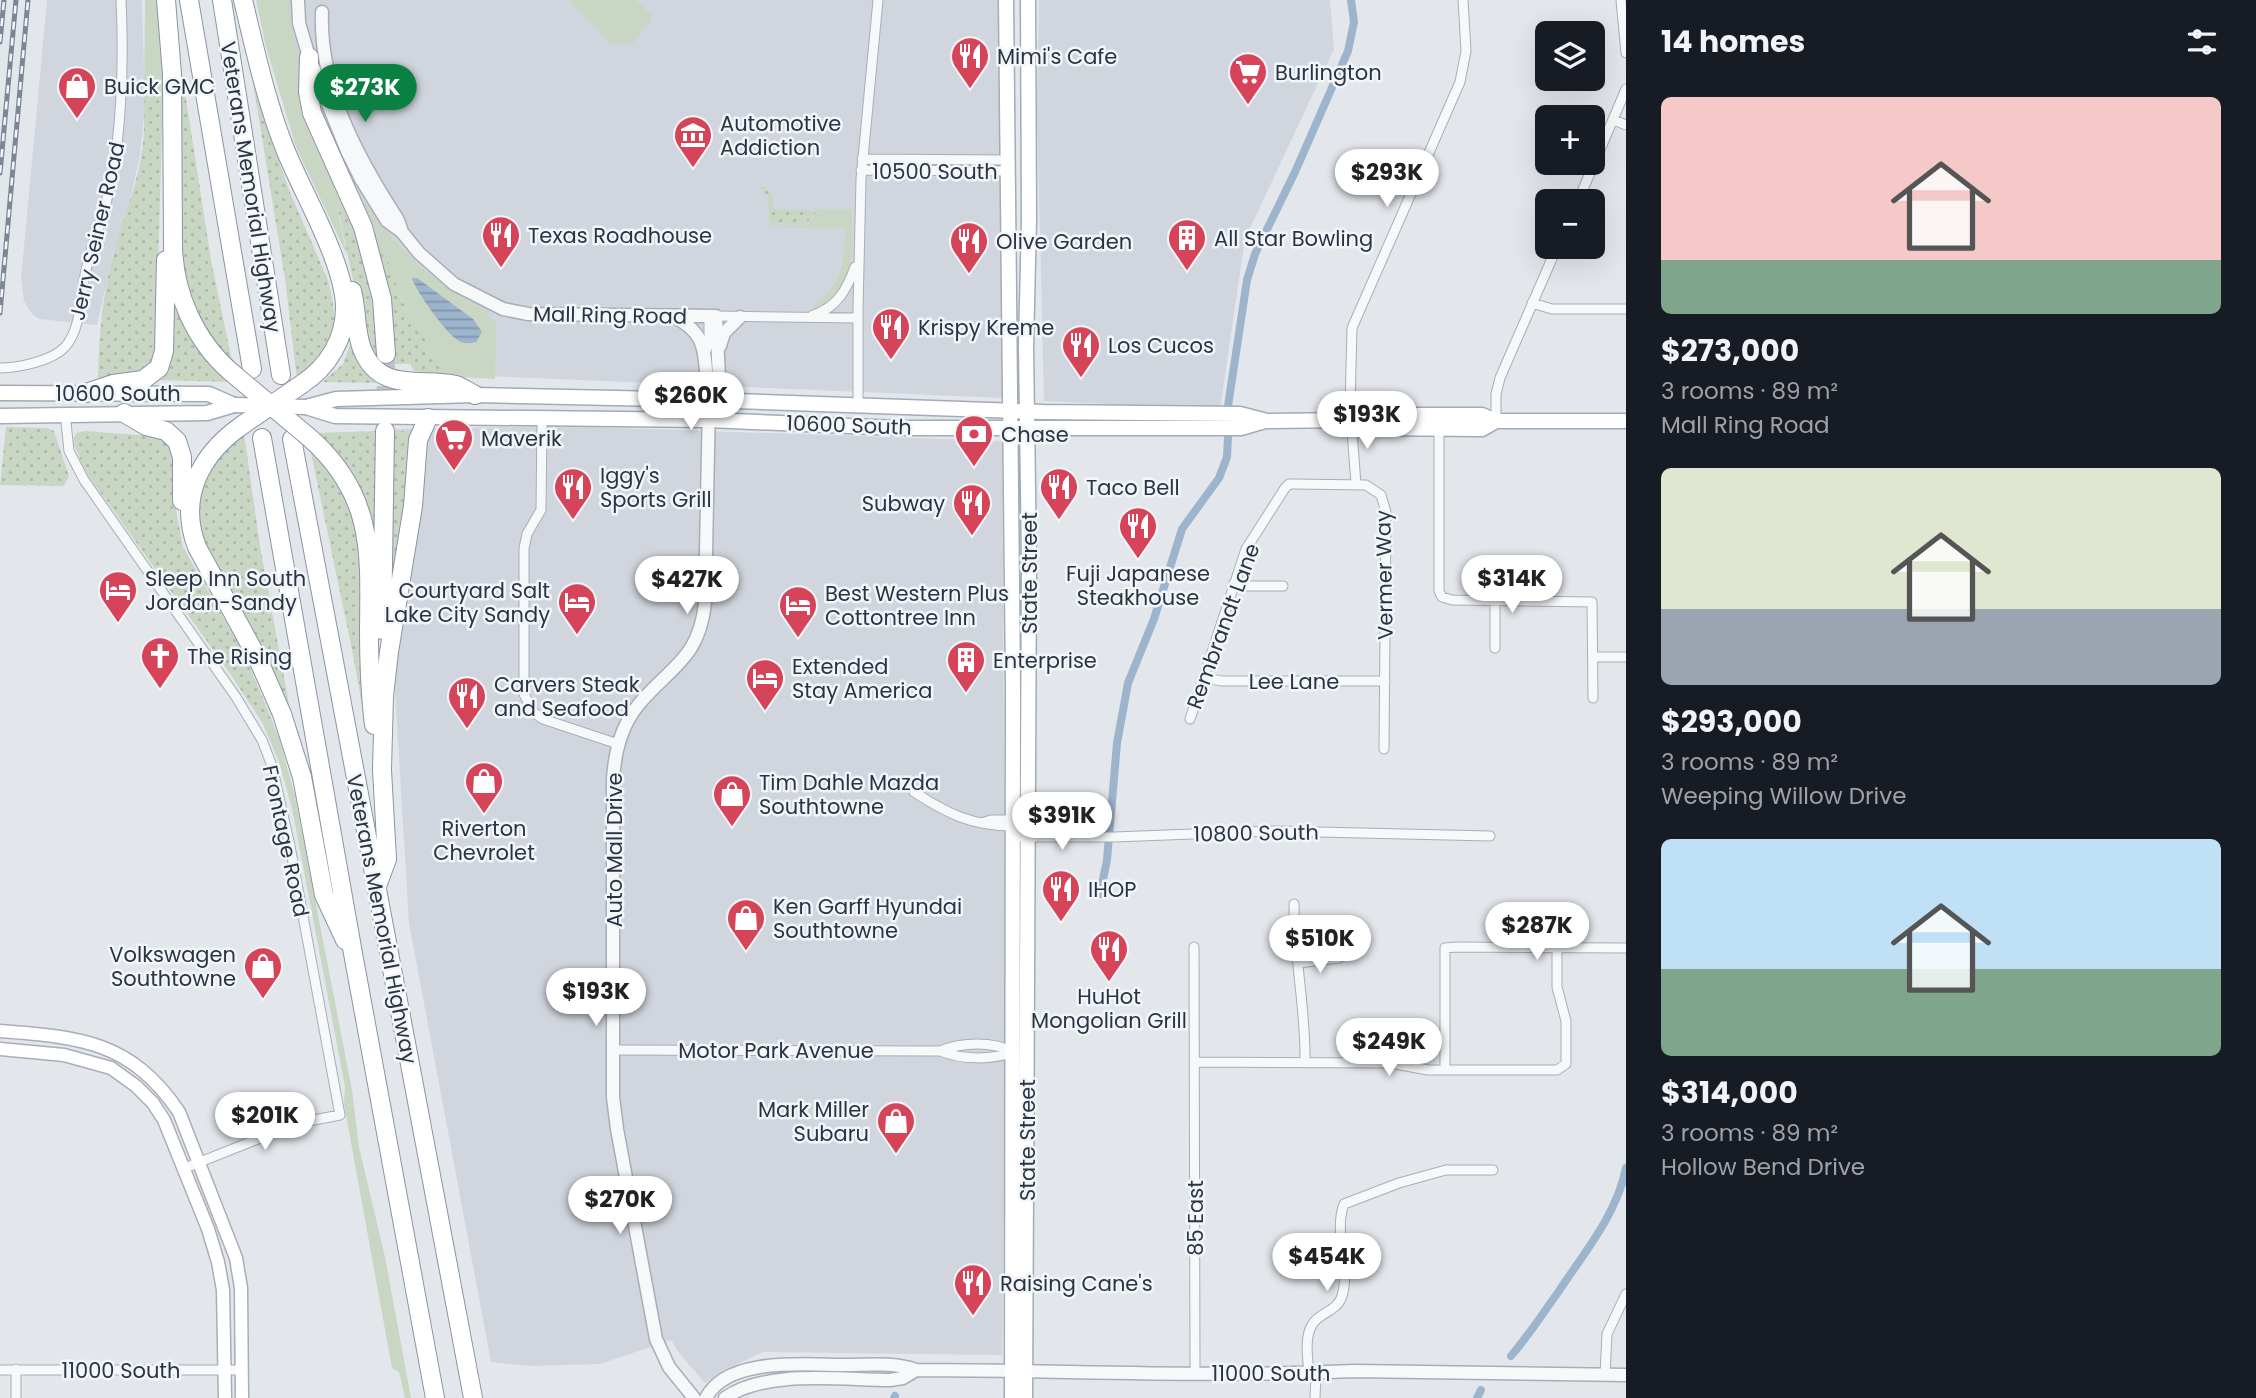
<!DOCTYPE html>
<meta charset="utf-8">
<style>
body{margin:0;font-family:Poppins,sans-serif;background:#242831;color:#f1f3f6;height:100vh;display:flex;flex-direction:column;font-size:26px;white-space:nowrap}
*{box-sizing:border-box;margin:0}
p{font-size:23px;color:#9ea1a6}
.icon{flex:none;width:38px;height:38px;fill:none;stroke:currentColor;stroke-width:2;stroke-linecap:round;stroke-linejoin:round}
.map{position:relative;flex:1;overflow:hidden}
.side{display:flex;flex-direction:column;background:#171b24;width:630px}
.side>*{flex:none}
.fabs{position:absolute;left:1535px;top:21px;display:grid;gap:14px}
.fabs a{display:grid;place-items:center;width:70px;height:70px;border-radius:10px;background:#171b24;box-shadow:0 7px 28px #0002;font-size:35px}
.price{position:absolute;translate:-50% -60px;padding:0 16px;border-radius:24px;background:#fff;color:#222;font-size:23px;line-height:46px;filter:drop-shadow(0 2px 4px #0008)}
.price::after{content:'';position:absolute;left:50%;top:42px;width:21px;height:16px;margin-left:-10px;background:inherit;clip-path:polygon(0 0,100% 0,50% 100%)}
.price.current{background:#0b8043;color:#fff}
ul{padding:0;list-style:none}
li{display:grid;align-content:center;gap:14px;height:371px;padding:0 35px}
li span{display:grid;place-items:center;height:217px;border-radius:10px;color:#555}
li>.icon{margin-inline-start:auto}
span .icon{width:126px;height:126px;fill:#fffc;stroke-width:1}
li b{font-size:30px}
h2{display:flex;justify-content:space-between;align-items:center;height:84px;padding:0 35px;font-size:30px}
main{display:flex;flex:1;min-height:0}
.map>svg:first-child{display:block}
</style>
<main>
<div class="map">
<svg width="1626" height="1398" viewBox="0 0 1626 1398">
<defs>
<pattern id="park-dots" width="8" height="8" patternUnits="userSpaceOnUse" patternTransform="scale(1.75)"><rect width="8" height="8" fill="#c9d6c4"/><path d="M2 2h.1M6 6h.1" fill="none" stroke="#adb8aa" stroke-width="1.8" stroke-linecap="round"/></pattern>
<pattern id="water-rules" width="6" height="5" patternUnits="userSpaceOnUse" patternTransform="scale(1.75)"><rect width="6" height="5" fill="#9db4cd"/><path d="M0 2.5h6" fill="none" stroke="#8093a8"/></pattern>
</defs>
<rect width="100%" height="100%" fill="#e3e7ec"/>
<path fill="#d1d6de" d="M47 0H142L145 107 140 155 126 218 113 254 97 325 39 319 32 314 24 301 21 279Z
M266 0H1003L1002 398 439 374Z
M1039 0H1330L1334 49 1245 239 1220 409 1044 401 1037 108Z
M561 426 1002 441 1006 1035 1002 1355 763 1352 723 1371 705 1383 679 1353 671 1340 600 1364 531 1366 491 1362 409 923 394 675 399 557 395 429Z"/>
<path fill="#c9d6c4" d="M145 0H158L163 87 144 93Z
M256 0H290C290 20 292 39 302 57L349 208 347 215 337 207 347 255 296 147 266 47Z
M573 0H636L651 15V21L631 45 610 44 571 3Z
M359 194C393 244 434 286 489 311L488 316 496 321 495 379 460 377 445 364 436 361 422 332 405 307 377 233Z
M812 209H852C852 253 858 283 817 310L813 308 814 304C844 283 844 263 845 228L771 227 769 224 806 225 818 213Z
M271 718 280 741 295 796 352 1090 359 1147 385 1257 411 1398H405L399 1372 392 1368 344 1104 345 1087 292 808 279 762 262 722Z"/>
<path fill="url(#park-dots)" d="M180 60 211 260 232 361 215 346 188 298 179 249Z
M250 64 268 130 289 190 328 280C341 329 334 346 297 379L285 279Z
M163 87 156 348C148 380 125 375 98 378 99 336 102 297 113 256 121 223 135 192 141 158 145 137 144 115 144 93Z
M763 186 772 193 773 209 811 210 816 213 805 224 769 223 768 196 760 188Z
M337 205 347 215 349 208 370 264 380 354 379 362 367 344 360 295 353 280Z
M377 233 405 307 422 332 436 361 445 364 460 377 431 376V373L414 371 410 364H394V333L391 332 371 235Z
M169 284 233 382 157 380Z
M355 339 378 377V383L322 382 343 364 351 342Z
M6 427 47 428 54 431 69 476 64 486 0 485Z
M85 431 152 436 169 440 177 463 176 510 183 547 245 655 271 718 262 722 229 672 85 471 73 442 76 433Z
M378 431 377 538 374 537 314 433Z
M392 431H411L409 474 389 617Z
M244 433 260 546 290 710 288 711 198 532V494L213 460Z
M310 448 320 458 346 495 359 536 367 721H365L352 650Z"/>
<path fill="url(#water-rules)" d="M412 278H417L473 319 482 332 476 342C468 344 462 344 455 338 445 331 415 290 412 278Z"/>
<g fill="none" stroke-linecap="round" stroke-linejoin="round">
<path stroke="#9db4cd" stroke-width="8" d="M1228 406 1247 280 1255 254 1295 172 1348 51 1354 22 1351 0
M1100 894 1107 860 1117 743 1128 683 1154 619 1182 529 1219 478 1227 457 1228 436
M1511 1356C1529 1335 1543 1313 1559 1291 1584 1253 1617 1214 1626 1168
M894 1398 895 1396
M1477 1398 1481 1390"/>
<path stroke="#bec3cb" stroke-width="18" stroke-dasharray="18 9" stroke-linecap="butt" d="M385 431 386 354"/>
<defs>
<path id="minor" d="M1621 0 1626 53
M1614 120 1626 125
M862 159 1008 160
M861 170 1008 171
M1578 201 1626 89
M1532 303 1552 309H1626
M813 315C837 308 847 289 855 267
M716 316 858 318
M704 355 709 344V316
M0 368C18 368 52 361 65 347 82 328 80 294 86 270 91 247 100 226 106 203 122 144 124 61 121 0
M858 406V309L861 179 878 0
M65 413 69 451 84 480 236 697 262 740 272 766 290 846 340 1115 298 1123 185 1168
M542 419 541 510 527 534 524 548V694L533 712 543 719 618 744
M1496 421V394L1500 378 1557 247
M1439 428V591L1442 597 1452 600 1592 602 1593 698
M1356 484 1350 405 1352 328 1460 82 1466 51 1463 0
M1234 583 1247 586H1283
M1495 600V648
M1593 657H1626
M1203 677 1221 681H1385
M1190 719 1246 549 1285 488 1289 484H1293L1366 485 1381 495 1386 512 1384 749
M914 792C948 814 972 826 1013 826
M982 823 991 820H1013
M1021 837H1114L1275 831 1490 836
M1294 904C1294 958 1306 1009 1305 1063
M1194 947 1195 1373
M1298 963 1339 958
M613 1050 940 1051C962 1042 992 1041 1014 1052
M940 1051C962 1060 991 1060 1014 1052
M1195 1062 1390 1063 1428 1070H1557L1566 1064V1021L1557 987V947
M1445 1070V948L1457 947 1626 948
M0 1370H242
M1309 1374C1308 1360 1304 1338 1312 1325 1319 1312 1337 1312 1342 1296 1351 1267 1333 1233 1344 1204L1399 1183 1446 1170H1493
M1605 1375 1607 1334 1626 1294
M16 1398V1369
M1315 1398 1316 1374"/>
<path id="tertiary" d="M298 0 299 23 309 57 347 151 361 179 387 221 402 232 419 253 454 284 503 309 528 314 716 316 719 378 709 400
M322 12C319 88 358 158 398 220L402 232
M672 316C714 335 702 362 709 400L705 603C699 659 671 666 639 704 621 726 615 751 613 779V1097L617 1129 656 1339 669 1367 694 1398
M720 346 724 333 740 317
M706 1398C727 1356 807 1365 846 1365 869 1365 894 1362 916 1370 1062 1370 1208 1378 1354 1371L1626 1375
M725 1398C766 1369 841 1380 890 1380L903 1378 916 1370"/>
<path id="secondary" d="M0 1031C80 1037 131 1041 179 1112L236 1258 241 1288 242 1398
M0 1049 64 1055 111 1068 136 1086 153 1103 164 1120 208 1229 218 1262 223 1290 225 1398"/>
<path id="primary" d="M1006 0 1013 687 1012 1398
M0 393 209 394 234 405
M306 407 336 399 475 395 709 400 1043 412 1240 414 1267 421 1350 420 1368 415H1482L1496 421H1626
M306 407 335 416 708 420 897 428H1241L1265 421
M0 416 207 413 234 405
M1350 420 1368 428 1482 429 1496 421
M1025 1398 1029 561 1026 347 1029 219 1028 0"/>
<path id="motorway" d="M166 0 172 74 173 246C174 293 195 341 231 372
M189 0 252 369
M222 0 281 375
M243 0C255 50 266 101 285 149 302 192 345 263 345 308 345 339 328 367 302 384
M309 57 308 92 312 113 363 227 382 299 386 354
M352 291C357 309 355 331 362 349 380 394 420 377 456 385 462 387 469 392 475 395
M86 393 113 384 143 380 159 368 164 351 166 260
M124 413 146 426 166 431 177 441 182 457V501
M241 426C200 455 178 498 197 547L258 659 282 714 302 777 324 895 345 940
M262 438 354 959 435 1398
M292 439 473 1398
M311 439C373 495 370 550 369 628 369 660 370 693 374 725
M382 630 385 431
M377 886 387 859 382 770 384 696 389 652 413 506 418 440 428 418"/>
</defs>
<use href="#minor" stroke="#a8aeb7" stroke-width="11"/>
<use href="#tertiary" stroke="#a8aeb7" stroke-width="15"/>
<use href="#secondary" stroke="#a8aeb7" stroke-width="15"/>
<use href="#primary" stroke="#a2abb8" stroke-width="17"/>
<use href="#motorway" stroke="#8a94a4" stroke-width="20"/>
<use href="#minor" stroke="#f6f8fa" stroke-width="9"/>
<use href="#tertiary" stroke="#f6f8fa" stroke-width="12"/>
<use href="#secondary" stroke="#fff" stroke-width="12"/>
<use href="#primary" stroke="#fff" stroke-width="14"/>
<use href="#motorway" stroke="#fff" stroke-width="18"/>
<defs>
<path id="rail" d="M0 42 4 0
M0 173 16 0
M0 313 28 0"/>
</defs>
<use href="#rail" stroke="#7c8697" stroke-width="5"/>
<use href="#rail" stroke="#f3f6f9" stroke-width="2.5" stroke-dasharray="8" stroke-linecap="butt"/>
<defs>
<path id="primary-bridge" d="M234 405 306 407"/>
<path id="motorway-bridge" d="M231 372 311 439
M241 426 302 384"/>
</defs>
<use href="#primary-bridge" stroke="#a2abb8" stroke-width="17" stroke-linecap="butt"/>
<use href="#motorway-bridge" stroke="#8a94a4" stroke-width="20" stroke-linecap="butt"/>
<use href="#primary-bridge" stroke="#fff" stroke-width="14"/>
<use href="#motorway-bridge" stroke="#fff" stroke-width="18"/>
</g>
<defs>
<symbol id="restaurant-pin" viewBox="-11 -11 22 30"><path d="M0 17L-7.5 6A9.5 9.5 0 1 1 7.5 6Z" fill="#d64459" stroke="#f3f6f9"/><path d="M-5-6h1v4h1v-4h1v4h1v-4h1v5L-1.5 .5V6h-2V.5L-5-1ZM5-6V6H3V1.5H1.5Q1.5-4 5-6Z" fill="#fff"/></symbol>
<symbol id="supermarket-pin" viewBox="-11 -11 22 30"><path d="M0 17L-7.5 6A9.5 9.5 0 1 1 7.5 6Z" fill="#d64459" stroke="#f3f6f9"/><path d="M-6-5.5h2.5l.6 2H6L4.5 2H-2.5L-4.4-4H-6ZM-1.5 3.2a1.3 1.3 0 1 0 .1 0ZM3 3.2a1.3 1.3 0 1 0 .1 0Z" fill="#fff"/></symbol>
<symbol id="shop-pin" viewBox="-11 -11 22 30"><path d="M0 17L-7.5 6A9.5 9.5 0 1 1 7.5 6Z" fill="#d64459" stroke="#f3f6f9"/><path d="M-5-2.5h2.3a2.7 3.5 0 0 1 5.4 0H5L5.5 6h-11ZM-1.5-2.5h3a1.5 2.3 0 0 0-3 0Z" fill="#fff"/></symbol>
<symbol id="museum-pin" viewBox="-11 -11 22 30"><path d="M0 17L-7.5 6A9.5 9.5 0 1 1 7.5 6Z" fill="#d64459" stroke="#f3f6f9"/><path d="M0-6L6-3V-2H-6V-3ZM-5-1h2V3h-2ZM-1-1h2V3h-2ZM3-1h2V3H3ZM-6 4H6V6H-6Z" fill="#fff"/></symbol>
<symbol id="building-pin" viewBox="-11 -11 22 30"><path d="M0 17L-7.5 6A9.5 9.5 0 1 1 7.5 6Z" fill="#d64459" stroke="#f3f6f9"/><path d="M-4-6H4V6H1V3H-1V6H-4ZM-2.5-4.3h1.7v1.8h-1.7ZM.8-4.3h1.7v1.8H.8ZM-2.5-1h1.7V.8h-1.7ZM.8-1h1.7V.8H.8Z" fill="#fff"/></symbol>
<symbol id="bank-pin" viewBox="-11 -11 22 30"><path d="M0 17L-7.5 6A9.5 9.5 0 1 1 7.5 6Z" fill="#d64459" stroke="#f3f6f9"/><path d="M-6-4H6V4H-6ZM0-2.3a2.3 2.3 0 1 0 0 4.6a2.3 2.3 0 1 0 0-4.6Z" fill="#fff"/></symbol>
<symbol id="hotel-pin" viewBox="-11 -11 22 30"><path d="M0 17L-7.5 6A9.5 9.5 0 1 1 7.5 6Z" fill="#d64459" stroke="#f3f6f9"/><path d="M-6-4.5h1.5V1H6V5H4.5V3h-9V5H-6ZM-4 0a1.8 1.8 0 1 1 3.6 0ZM.5 0V-2.5h3Q6-2.5 6 0Z" fill="#fff"/></symbol>
<symbol id="church-pin" viewBox="-11 -11 22 30"><path d="M0 17L-7.5 6A9.5 9.5 0 1 1 7.5 6Z" fill="#d64459" stroke="#f3f6f9"/><path d="M-1.2-6h2.4v3.5h3.3v2.4h-3.3V6h-2.4V-.1h-3.3v-2.4h3.3Z" fill="#fff"/></symbol>
</defs>
<g fill-rule="evenodd">
<use href="#restaurant-pin" x="948" y="34" width="44" height="60"/>
<use href="#supermarket-pin" x="1226" y="50" width="44" height="60"/>
<use href="#shop-pin" x="55" y="64" width="44" height="60"/>
<use href="#museum-pin" x="671" y="113" width="44" height="60"/>
<use href="#restaurant-pin" x="479" y="213" width="44" height="60"/>
<use href="#building-pin" x="1165" y="216" width="44" height="60"/>
<use href="#restaurant-pin" x="947" y="219" width="44" height="60"/>
<use href="#restaurant-pin" x="869" y="305" width="44" height="60"/>
<use href="#restaurant-pin" x="1059" y="323" width="44" height="60"/>
<use href="#bank-pin" x="952" y="412" width="44" height="60"/>
<use href="#supermarket-pin" x="432" y="416" width="44" height="60"/>
<use href="#restaurant-pin" x="551" y="465" width="44" height="60"/>
<use href="#restaurant-pin" x="1037" y="465" width="44" height="60"/>
<use href="#restaurant-pin" x="950" y="481" width="44" height="60"/>
<use href="#restaurant-pin" x="1116" y="504" width="44" height="60"/>
<use href="#hotel-pin" x="96" y="568" width="44" height="60"/>
<use href="#hotel-pin" x="555" y="580" width="44" height="60"/>
<use href="#hotel-pin" x="776" y="583" width="44" height="60"/>
<use href="#church-pin" x="138" y="634" width="44" height="60"/>
<use href="#building-pin" x="944" y="638" width="44" height="60"/>
<use href="#hotel-pin" x="743" y="656" width="44" height="60"/>
<use href="#restaurant-pin" x="445" y="674" width="44" height="60"/>
<use href="#shop-pin" x="462" y="759" width="44" height="60"/>
<use href="#shop-pin" x="710" y="772" width="44" height="60"/>
<use href="#restaurant-pin" x="1039" y="867" width="44" height="60"/>
<use href="#shop-pin" x="724" y="896" width="44" height="60"/>
<use href="#restaurant-pin" x="1087" y="927" width="44" height="60"/>
<use href="#shop-pin" x="241" y="944" width="44" height="60"/>
<use href="#shop-pin" x="874" y="1099" width="44" height="60"/>
<use href="#restaurant-pin" x="951" y="1261" width="44" height="60"/>
</g>
<g text-anchor="middle" dominant-baseline="central" stroke-width="5" stroke-linejoin="round" paint-order="stroke">
<g font-size="21" fill="#2a3445" stroke="#f3f6f9" text-anchor="start">
<text x="997" y="56">Mimi's Cafe</text>
<text x="1275" y="72">Burlington</text>
<text x="104" y="86">Buick GMC</text>
<text x="720" y="123">Automotive<tspan x="720" dy="24">Addiction</tspan></text>
<text x="528" y="235">Texas Roadhouse</text>
<text x="1214" y="238">All Star Bowling</text>
<text x="996" y="241">Olive Garden</text>
<text x="918" y="327">Krispy Kreme</text>
<text x="1108" y="345">Los Cucos</text>
<text x="1001" y="434">Chase</text>
<text x="481" y="438">Maverik</text>
<text x="600" y="475">Iggy's<tspan x="600" dy="24">Sports Grill</tspan></text>
<text x="1086" y="487">Taco Bell</text>
<text x="945" y="503" text-anchor="end">Subway</text>
<text x="1138" y="573" text-anchor="middle">Fuji Japanese<tspan x="1138" dy="24">Steakhouse</tspan></text>
<text x="145" y="578">Sleep Inn South<tspan x="145" dy="24">Jordan-Sandy</tspan></text>
<text x="550" y="590" text-anchor="end">Courtyard Salt<tspan x="550" dy="24">Lake City Sandy</tspan></text>
<text x="825" y="593">Best Western Plus<tspan x="825" dy="24">Cottontree Inn</tspan></text>
<text x="187" y="656">The Rising</text>
<text x="993" y="660">Enterprise</text>
<text x="792" y="666">Extended<tspan x="792" dy="24">Stay America</tspan></text>
<text x="494" y="684">Carvers Steak<tspan x="494" dy="24">and Seafood</tspan></text>
<text x="759" y="782">Tim Dahle Mazda<tspan x="759" dy="24">Southtowne</tspan></text>
<text x="484" y="828" text-anchor="middle">Riverton<tspan x="484" dy="24">Chevrolet</tspan></text>
<text x="1088" y="889">IHOP</text>
<text x="773" y="906">Ken Garff Hyundai<tspan x="773" dy="24">Southtowne</tspan></text>
<text x="236" y="954" text-anchor="end">Volkswagen<tspan x="236" dy="24">Southtowne</tspan></text>
<text x="1109" y="996" text-anchor="middle">HuHot<tspan x="1109" dy="24">Mongolian Grill</tspan></text>
<text x="869" y="1109" text-anchor="end">Mark Miller<tspan x="869" dy="24">Subaru</tspan></text>
<text x="1000" y="1283">Raising Cane's</text>
</g>
<g font-size="21" fill="#2a3445" stroke="#f3f6f9">
<text x="935" y="171">10500 South</text>
<text transform="translate(251 187) rotate(81)">Veterans Memorial Highway</text>
<text transform="translate(97 231) rotate(-77)">Jerry Seiner Road</text>
<text transform="translate(610 315) rotate(1)">Mall Ring Road</text>
<text x="118" y="393">10600 South</text>
<text transform="translate(849 425) rotate(2)">10600 South</text>
<text transform="translate(1029 573) rotate(-90)">State Street</text>
<text transform="translate(1384 575) rotate(-91)">Vermer Way</text>
<text transform="translate(1223 626) rotate(-70)">Rembrandt Lane</text>
<text x="1294" y="681">Lee Lane</text>
<text transform="translate(1256 833) rotate(-1)">10800 South</text>
<text transform="translate(286 841) rotate(78)">Frontage Road</text>
<text transform="translate(614 850) rotate(-90)">Auto Mall Drive</text>
<text transform="translate(382 919) rotate(79)">Veterans Memorial Highway</text>
<text x="776" y="1050">Motor Park Avenue</text>
<text transform="translate(1027 1140) rotate(-90)">State Street</text>
<text transform="translate(1195 1218) rotate(-90)">85 East</text>
<text x="121" y="1370">11000 South</text>
<text x="1271" y="1373">11000 South</text>
</g>
</g>
</svg>
<div class="fabs">
<a><svg class="icon" aria-label="layers" viewBox="0 0 24 24"><path d="M12 4l9 5-9 5-9-5zM3 14l9 5 9-5"/></svg></a>
<a>+</a>
<a>−</a>
</div>
<b class="price current" style="left:365px;top:124px">$273K</b>
<b class="price" style="left:1387px;top:209px">$293K</b>
<b class="price" style="left:691px;top:432px">$260K</b>
<b class="price" style="left:1367px;top:451px">$193K</b>
<b class="price" style="left:1512px;top:615px">$314K</b>
<b class="price" style="left:687px;top:616px">$427K</b>
<b class="price" style="left:1062px;top:852px">$391K</b>
<b class="price" style="left:1537px;top:962px">$287K</b>
<b class="price" style="left:1320px;top:975px">$510K</b>
<b class="price" style="left:596px;top:1028px">$193K</b>
<b class="price" style="left:1389px;top:1078px">$249K</b>
<b class="price" style="left:265px;top:1152px">$201K</b>
<b class="price" style="left:620px;top:1236px">$270K</b>
<b class="price" style="left:1327px;top:1293px">$454K</b>
</div>
<section class="side">
<h2>14 homes<svg class="icon" aria-label="filters" viewBox="0 0 24 24"><path d="M4 7h16M4 17h16"/><circle cx="9" cy="7" r="2"/><circle cx="15" cy="17" r="2"/></svg></h2>
<ul>
<li><span style="background:linear-gradient(#f6c9c9 75%,#7fa58c 0)"><svg class="icon" aria-label="home" viewBox="0 0 24 24"><path d="M3 11l9-7 9 7M6 9v11h12V9"/></svg></span><div><b>$273,000</b><p>3 rooms · 89 m²</p><p>Mall Ring Road</p></div></li>
<li><span style="background:linear-gradient(#dfe7d0 65%,#9aa5b1 0)"><svg class="icon" aria-label="home" viewBox="0 0 24 24"><path d="M3 11l9-7 9 7M6 9v11h12V9"/></svg></span><div><b>$293,000</b><p>3 rooms · 89 m²</p><p>Weeping Willow Drive</p></div></li>
<li><span style="background:linear-gradient(#bfe0f5 60%,#7fa58c 0)"><svg class="icon" aria-label="home" viewBox="0 0 24 24"><path d="M3 11l9-7 9 7M6 9v11h12V9"/></svg></span><div><b>$314,000</b><p>3 rooms · 89 m²</p><p>Hollow Bend Drive</p></div></li>
</ul>
</section>
</main>
